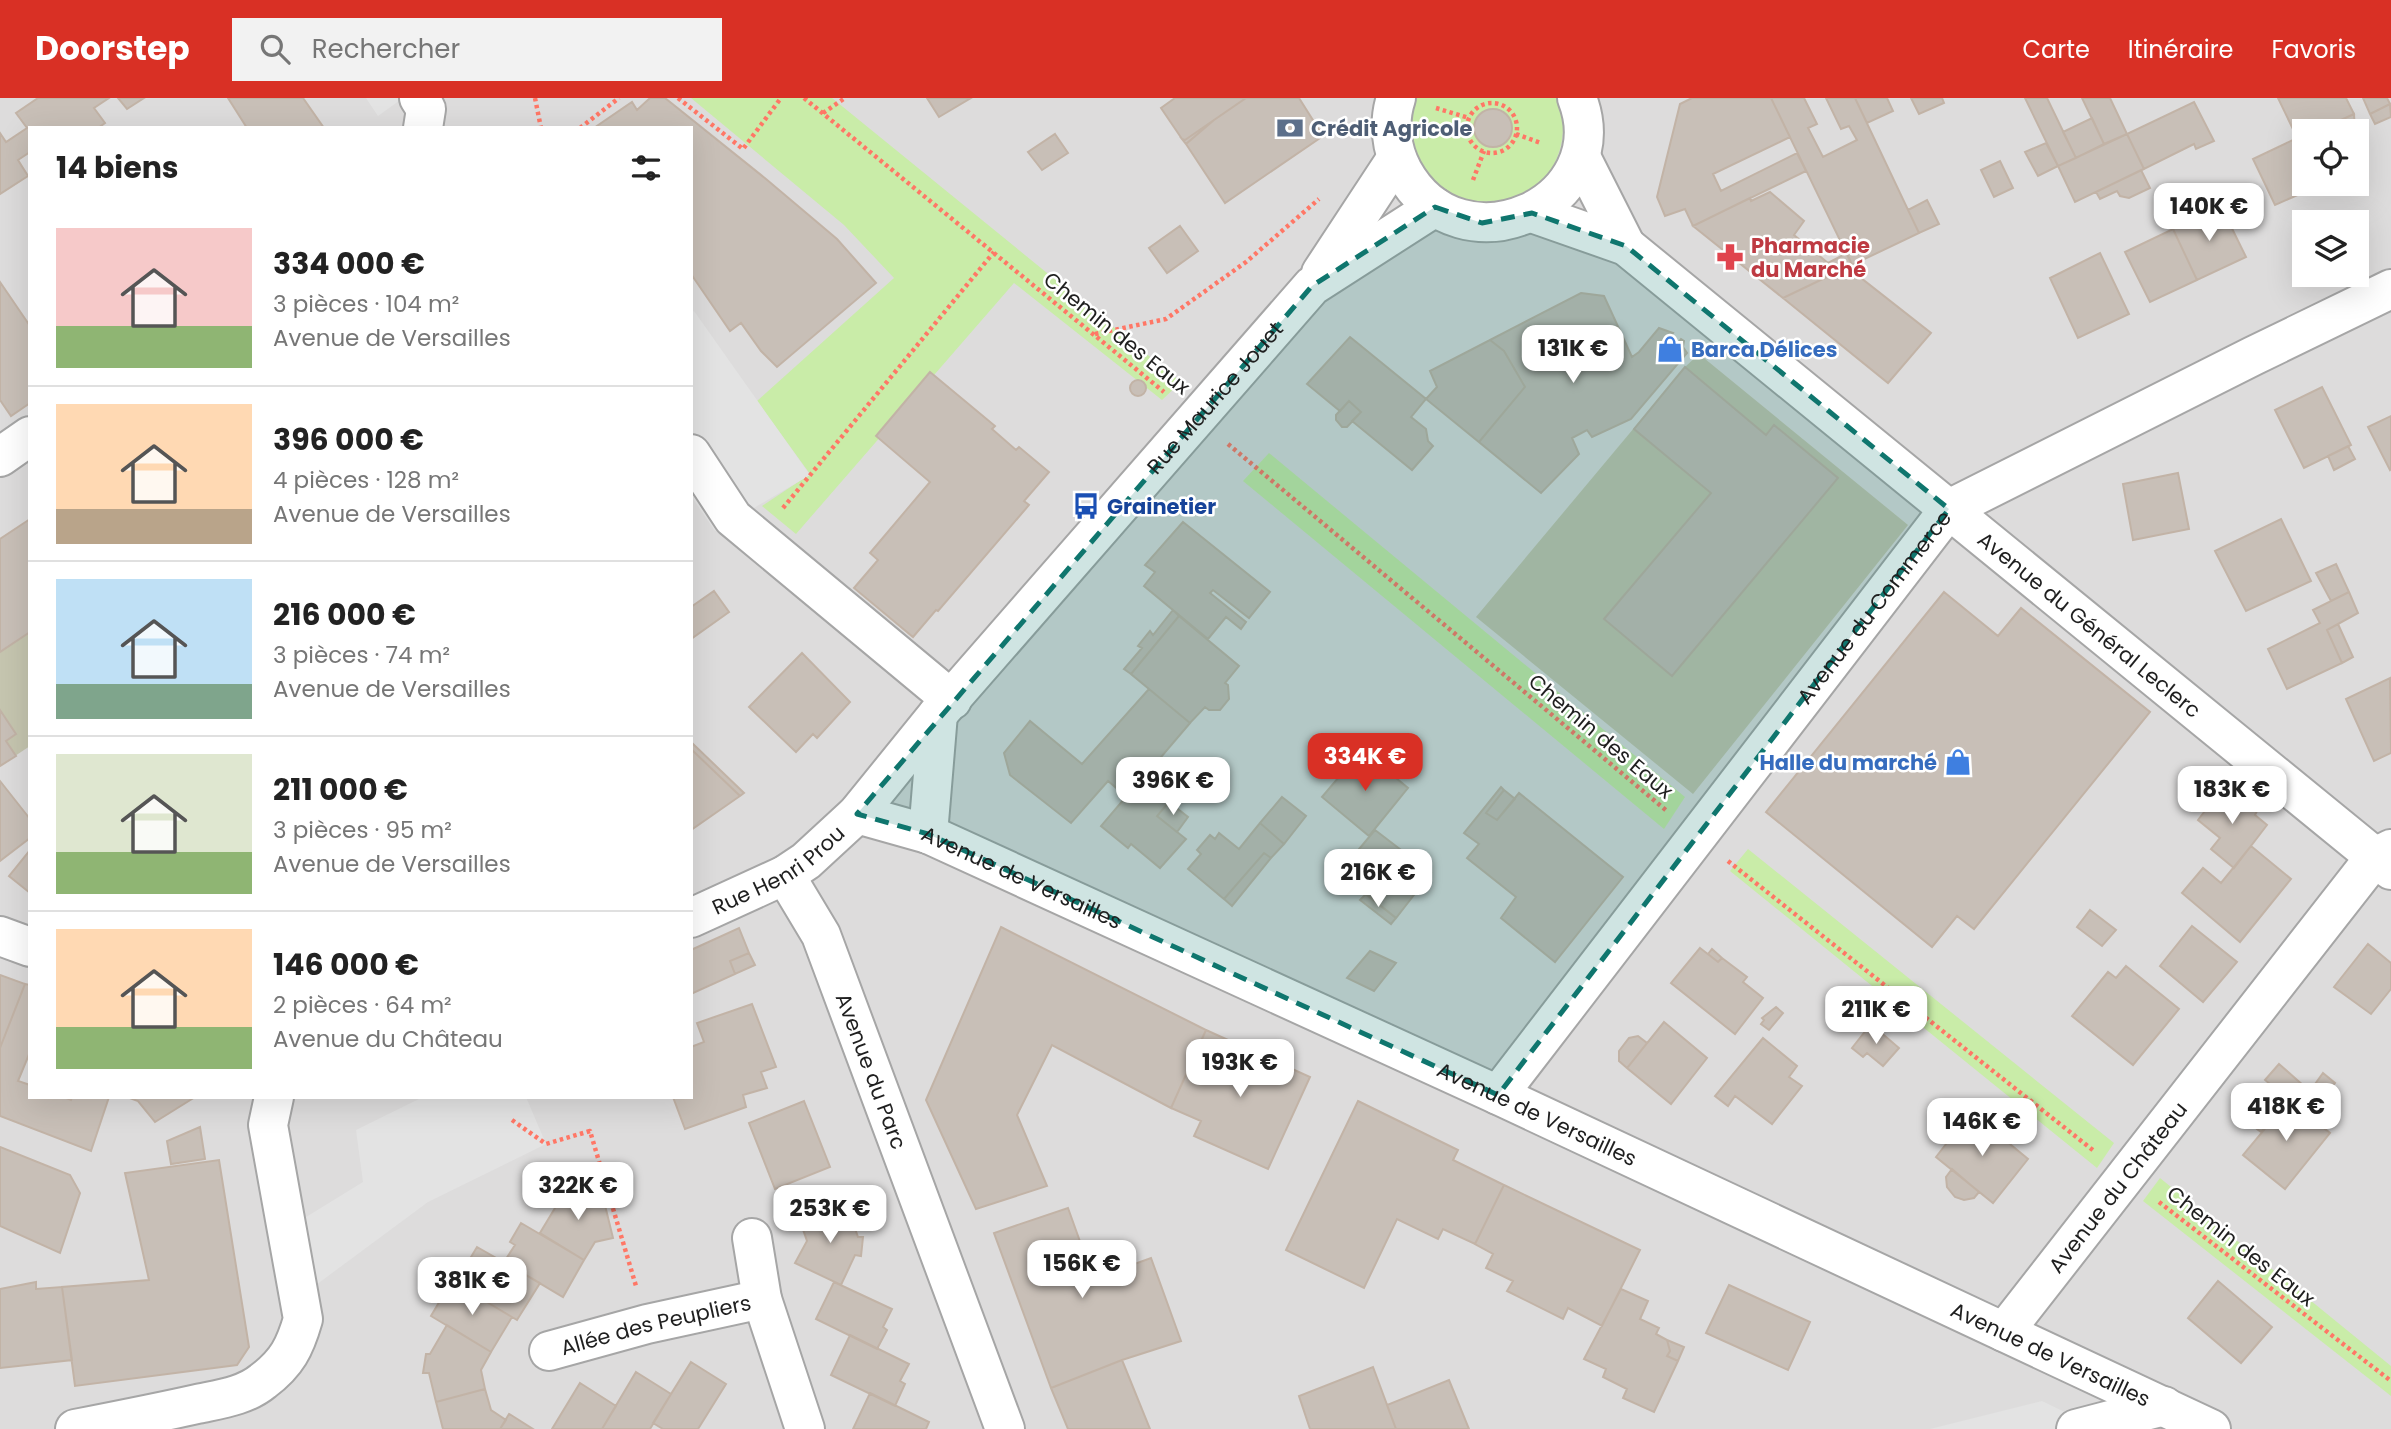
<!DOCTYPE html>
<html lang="fr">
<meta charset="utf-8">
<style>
body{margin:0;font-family:Poppins,sans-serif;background:#f2f2f2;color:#222;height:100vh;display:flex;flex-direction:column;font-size:26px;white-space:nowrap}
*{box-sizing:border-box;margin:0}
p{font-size:23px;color:#767676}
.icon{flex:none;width:38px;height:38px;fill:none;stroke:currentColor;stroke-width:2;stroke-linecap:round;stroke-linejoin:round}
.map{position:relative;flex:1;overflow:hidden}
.details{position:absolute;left:28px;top:28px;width:665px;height:973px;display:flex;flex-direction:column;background:#fff;border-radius:0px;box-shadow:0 7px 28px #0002}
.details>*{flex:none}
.tools{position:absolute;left:2292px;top:21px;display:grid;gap:14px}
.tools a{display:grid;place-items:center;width:77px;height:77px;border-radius:0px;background:#fff;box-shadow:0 7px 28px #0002;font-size:35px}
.price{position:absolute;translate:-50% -60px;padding:0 16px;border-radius:14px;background:#fff;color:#222;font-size:23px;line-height:46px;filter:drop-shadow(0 2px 4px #0008)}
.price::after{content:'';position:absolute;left:50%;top:42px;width:21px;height:16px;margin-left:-10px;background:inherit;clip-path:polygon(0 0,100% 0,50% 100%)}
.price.selected{background:#d93025;color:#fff}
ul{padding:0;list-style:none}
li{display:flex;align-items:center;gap:21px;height:175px;padding:0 28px}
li+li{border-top:2px solid #e0e0e0}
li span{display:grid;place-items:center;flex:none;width:196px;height:140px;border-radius:0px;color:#555}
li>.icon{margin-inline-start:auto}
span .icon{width:84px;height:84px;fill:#fffc;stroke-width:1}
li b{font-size:30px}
h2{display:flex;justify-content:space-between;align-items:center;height:84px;padding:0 28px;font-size:30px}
header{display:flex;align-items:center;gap:42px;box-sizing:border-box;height:98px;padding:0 35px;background:#d93025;color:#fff}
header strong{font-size:33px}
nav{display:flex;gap:38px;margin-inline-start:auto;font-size:24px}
.search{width:490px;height:63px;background:#f2f2f2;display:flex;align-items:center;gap:18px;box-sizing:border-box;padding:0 24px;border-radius:0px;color:#767676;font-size:26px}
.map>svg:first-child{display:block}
</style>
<header>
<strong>Doorstep</strong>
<div class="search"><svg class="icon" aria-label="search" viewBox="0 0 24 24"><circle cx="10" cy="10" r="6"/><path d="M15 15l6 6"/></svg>Rechercher</div>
<nav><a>Carte</a><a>Itinéraire</a><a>Favoris</a></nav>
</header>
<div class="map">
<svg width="2391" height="1331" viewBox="0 0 2391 1331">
<rect width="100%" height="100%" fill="#f0ece4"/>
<path fill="#dddcdc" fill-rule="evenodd" d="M0 0H2391V1331H0ZM30 30H691V999H30ZM2305 33H2357V86H2305ZM2305 124H2357V177H2305Z"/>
<path fill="#c5c5af" d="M1699 256 1908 427 1693 696 1476 519 1685 269Z
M30 421V648L0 668V441Z"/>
<path fill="#c9eca8" d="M691 0H832L1181 284 1162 302 1014 185 796 436 762 408 810 376 757 303 894 180 844 127Z
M1417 0H1558C1585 81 1496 140 1434 84 1424 74 1416 61 1413 47 1410 32 1410 15 1417 0Z
M1269 355 1685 699 1664 731 1243 383Z
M1748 751 2114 1045 2097 1070 1730 773Z
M2160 1080 2391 1268V1298L2143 1103Z"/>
<path fill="#e3e3e3" d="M366 0H403L378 18Z
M694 213 810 377 715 433 691 398V215Z
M423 999H526L546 1046 428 1104 293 1204 285 1132 363 1084 356 1032Z
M2042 1303 2100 1331H1930Z"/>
<path fill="#c8bfb7" stroke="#c2b3a6" stroke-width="2" d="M38 0H109L94 10 105 25 98 30H30V54L18 62 28 78 0 96V35L6 44 27 30 16 15Z
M118 0H144L127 11Z
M228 0H303L324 30H247Z
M650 0H665L766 81 837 141 876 185 777 269 761 253 741 225 730 233 691 176V30H594L632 4 637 12Z
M927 0H971L939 19Z
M1175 0H1246L1185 42 1182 41 1161 10Z
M1246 0H1299L1323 38 1225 105 1186 46 1214 22Z
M1692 0H1771L1790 39 1713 76 1721 93 1797 55 1806 73 1693 128 1685 111 1665 118 1657 99 1680 6Z
M1771 0H1804L1817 26 1808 30 1823 59 1857 42 1849 28 1841 31 1826 0H1855L1919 135 1852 167Z
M1855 0H1887L1893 13 1867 25Z
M1911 0H1942L1944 5 1919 16Z
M2025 0H2047L2076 60 2058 68Z
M2082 0H2110L2127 36 2104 46Z
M2278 0H2346L2354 16 2328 28 2331 33H2305V56Z
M2363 0H2387L2390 6 2370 16Z
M2194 4 2214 43 2196 51 2194 46 2144 71 2127 36Z
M2390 6 2391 19 2375 26 2370 16Z
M1474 30a19 19 0 1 1 38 0a19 19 0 1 1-38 0Z
M2354 16 2355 33H2331L2328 28Z
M2092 20 2104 46 2076 60 2063 34Z
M1214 22 1186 46 1182 41 1185 42Z
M1055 36 1068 55 1042 72 1028 54Z
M2127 36 2144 71 2075 104 2058 68Z
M2297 40 2305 56V86L2320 87 2275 107 2253 61Z
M2046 45 2058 68 2038 78 2025 54Z
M2000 63 2013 90 1994 99 1981 72Z
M2141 72 2150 90 2129 100 2120 98 2117 93 2100 101 2096 94Z
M1770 94 1804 123 1794 137 1828 165 1847 155 1852 167 1783 200 1693 128 1750 100 1751 103Z
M1927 102 1939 126 1919 135 1908 112Z
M2221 108 2246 159 2197 182 2173 131Z
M1180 128 1198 153 1167 175 1149 150Z
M2173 131 2197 182 2150 204 2125 154Z
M2100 155 2129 216 2078 240 2050 180Z
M1852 167 1856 176 1931 235 1888 285 1783 200Z
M0 184 30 228V305L11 318 0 302Z
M1581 195 1604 198 1632 259 1639 254 1659 230 1673 235 1670 239 1678 245 1681 241 1684 243 1683 249 1687 255 1631 321 1592 339 1587 332 1572 340 1579 356 1541 395 1479 344 1525 289 1504 253 1490 242Z
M1350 239 1426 301 1411 319 1426 331 1428 343 1433 348 1412 372 1352 323 1361 314 1349 303 1340 313 1307 286Z
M1490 242 1504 253 1525 289 1479 344 1426 301 1437 289 1430 273Z
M1685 269 1766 337 1774 327 1838 380 1672 578 1604 521 1711 395 1634 331Z
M930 274 995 328 992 331 1016 352 1019 349 1049 374 1024 403 1029 407 938 513 936 512 913 539 854 490 878 462 870 455 930 384 876 338Z
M1130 290a8 8 0 1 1 16 0a8 8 0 1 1-16 0Z
M2322 289 2351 347 2304 370 2275 312Z
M1349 303 1361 314 1347 329H1342L1336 322V317Z
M2391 318V371L2390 372 2368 329Z
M2348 348 2355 361 2334 372 2328 358Z
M2178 375 2189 431 2133 442 2123 386Z
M30 421V534L0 554V441Z
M2281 421 2311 483 2246 513 2215 453Z
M1183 424 1270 494 1249 520 1213 492 1210 495 1246 524 1241 531 1226 519 1208 541 1144 488 1155 474 1145 467Z
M2336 466 2349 494 2331 503 2316 475Z
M714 493 729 514 691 541V509Z
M1944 494 1998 538 2021 510 2150 614 1974 831 1957 818 1932 849 1766 714Z
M2349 494 2358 515 2327 532 2342 565 2287 591 2268 551 2320 525 2313 512Z
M1173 512 1179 518 1131 576 1124 571 1142 550 1138 548 1150 533 1153 537Z
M1179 518 1239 568 1225 585 1228 587 1229 601 1220 612H1209L1205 609 1190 625 1131 576Z
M2338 526 2353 559 2342 565 2327 532Z
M802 555 850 604 817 640 813 636 796 654 749 609Z
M2390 580 2391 655 2374 663 2346 601Z
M1149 591 1190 625 1127 699 1108 683 1071 725 1010 677 1004 655 1030 623 1082 666Z
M0 612 16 636 6 643 16 658 0 668Z
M691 644 744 695 740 698 691 651Z
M691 651 740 698 691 732Z
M1362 652 1408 690 1369 738 1322 699Z
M1142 680 1169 704 1157 718 1186 741 1160 770 1131 746 1128 750 1101 728Z
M0 683 30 721V740L0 763Z
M2225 687 2257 713 2255 717 2267 727 2234 770 2211 751 2220 740 2198 722Z
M1501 689 1504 692 1486 715 1497 722 1519 695 1623 779 1555 864 1501 820 1516 799 1467 760 1479 746 1464 735Z
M1504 692 1515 701 1497 722 1486 715Z
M1282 699 1306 718 1284 746 1260 725Z
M1169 704 1188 719 1177 734 1157 718Z
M1260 725 1284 746 1271 760 1264 755 1224 801 1188 771 1201 756 1197 752 1210 737 1215 741 1219 735 1239 751Z
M1375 732 1431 775 1396 820 1339 775Z
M2251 748 2291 781 2240 844 2182 795 2203 770 2221 785Z
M30 752V795L9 778Z
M1264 755 1271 760 1232 808 1224 801Z
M1366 796 1396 820 1391 826 1360 802Z
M2090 812 2116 832 2102 848 2077 829Z
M2192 828 2237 864 2203 904 2160 868Z
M1001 829 1206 932 1171 1010 1052 947 1017 1017 1047 1088 976 1111 926 1002Z
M739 830 749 855 730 863 735 876 691 896V852Z
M2368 846 2391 865V891L2371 916 2334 889Z
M1700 850 1718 864 1722 860 1747 879 1743 884 1763 900 1735 936 1671 885Z
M1712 851 1722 860 1718 864 1708 856Z
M1370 853 1396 865 1374 893 1347 880Z
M749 855 755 867 735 876 730 863Z
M2126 868 2179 911 2133 967 2072 918 2108 874 2116 880Z
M0 877 25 886 0 950Z
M25 886 30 887V954L18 983 30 987V999H64L71 1002 72 999H109L91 1053 0 1018V950Z
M752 906 776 969 761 974 767 990 743 997 746 1009 685 1031 673 999H691V949L704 944 697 925Z
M1776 909 1783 915 1769 932 1761 926 1764 922 1762 920Z
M1664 924 1707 960 1671 1006 1627 970Z
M1871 926 1899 950 1883 968 1867 955 1863 959 1852 950Z
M1206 932 1310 979 1268 1071 1194 1038 1201 1023 1171 1010Z
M1638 938 1647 945 1627 970 1619 963V953L1629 940Z
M1763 940 1797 968 1789 979 1802 988 1772 1026 1735 998 1728 1008 1715 998Z
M2279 966 2321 1003 2309 1018 2265 982Z
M2323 975 2335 985 2321 1003 2310 993Z
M2284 998 2330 1035 2285 1091 2243 1057 2269 1026 2264 1022Z
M127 999H195L155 1024 138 1003Z
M804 1003 830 1069 775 1091 749 1025Z
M1358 1003 1458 1052 1453 1062 1504 1087 1475 1146 1443 1131 1438 1141 1397 1121 1364 1190 1286 1152Z
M1971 1014 2028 1061 1993 1105 1936 1059Z
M2264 1022 2269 1026 2261 1034 2257 1031Z
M200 1029 205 1061 171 1066 167 1043Z
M0 1049 70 1077 80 1095 60 1155 0 1128Z
M219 1062 249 1249 237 1267 75 1288 62 1189 149 1182 125 1075Z
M1952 1071 1979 1094 1974 1100 1964 1102 1955 1099 1947 1089 1946 1079Z
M1504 1087 1640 1152 1602 1228 1568 1210 1563 1221 1507 1193 1513 1183 1486 1170 1493 1156 1475 1146Z
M569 1090 574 1096 601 1091 613 1140 595 1144 584 1162 540 1135 555 1110 550 1104Z
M847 1108 858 1139H863L861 1158 855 1157 841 1187 795 1165 807 1143 800 1123Z
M1068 1110 1082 1149 1092 1146 1104 1177 1151 1160 1181 1243 1122 1262 1051 1290 994 1135Z
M521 1125 584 1162 563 1199 504 1164 515 1147 510 1144Z
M477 1149 540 1185 517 1222 460 1188 470 1173 465 1169Z
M2218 1183 2272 1229 2241 1265 2188 1220Z
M36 1184V1191L62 1189 72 1262 0 1270V1191Z
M834 1184 892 1211 883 1229 887 1232 877 1251 816 1221Z
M455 1185 512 1219 491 1254 431 1218 441 1201 445 1203Z
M1729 1187 1810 1224 1788 1272 1706 1235Z
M1621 1191 1648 1203 1640 1221 1659 1230 1656 1236 1667 1242 1670 1253 1667 1258 1678 1263 1654 1314 1623 1300 1627 1291 1603 1279 1606 1271 1584 1261Z
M447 1227 491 1254 481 1272 485 1291 436 1304 429 1275H423L426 1256H430Z
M850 1237 909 1266 900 1283 905 1286 895 1308 831 1277Z
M1667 1242 1684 1249 1678 1263 1667 1258 1670 1253Z
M1122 1262 1150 1331H1068L1051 1290Z
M691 1264 726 1286 698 1331H663L653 1325Z
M1373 1269 1396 1331H1310L1299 1298Z
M636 1274 671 1296 650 1331H602Z
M1449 1282 1469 1331H1396L1387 1307Z
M580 1285 616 1308 602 1331H552Z
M485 1291 491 1312 506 1322 500 1331H443L436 1304Z
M870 1295 929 1324 926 1331H853Z
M509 1316 511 1317 533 1331H500Z"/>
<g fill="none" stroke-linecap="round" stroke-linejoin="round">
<defs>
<g id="minor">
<path d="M419 0 426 11 423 30"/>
<path d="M1396 0C1388 24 1391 51 1403 73 1461 178 1618 105 1577 0"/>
<path d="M1581 59 1626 148"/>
<path id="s1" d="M1532 115 1626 148 2391 772"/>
<path d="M1321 175 1396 61"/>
<path d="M691 356 733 420 952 602"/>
<path d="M0 359 30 338"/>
<path id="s2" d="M857 716 928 736 1498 997 2211 1331"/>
<path d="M928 736 938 616"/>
<path id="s3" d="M785 777 821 837 1005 1331"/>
<path id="s4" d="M691 820 785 777 806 763 857 716 938 616 1312 188 1435 109"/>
<path d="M0 838 30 849"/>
<path id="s5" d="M1498 997 1949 411 2253 258 2391 191"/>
<path d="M752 1140 762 1201 805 1331"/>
<path id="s6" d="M2004 1234 2375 759 2391 751"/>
<path id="s7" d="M549 1253 647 1226 762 1201"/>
<path d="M75 1331C116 1323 157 1315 197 1306 220 1301 245 1298 263 1283 287 1265 295 1249 303 1221L268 1027 274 999"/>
<path d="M2076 1331 2164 1308"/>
</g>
</defs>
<use href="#minor" stroke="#a6a6a6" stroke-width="42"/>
<path stroke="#f76" stroke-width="4.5" stroke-dasharray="3.5 3.5" stroke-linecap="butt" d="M535 0 541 30
M678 0 743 51 781 0
M804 0 1164 294
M1467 30a25 25 0 1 1 50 0a25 25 0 1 1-50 0Z
M1436 10 1469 20
M823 15 845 0
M580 30 619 0
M1516 36 1541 45
M1473 82 1484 53
M1095 236 1166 221 1246 164 1319 101
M1228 346 1667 713
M783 410 994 154
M1728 763 2094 1053
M512 1022 546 1046 590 1033 636 1188
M2159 1104 2391 1283"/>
<use href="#minor" stroke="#fff" stroke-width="38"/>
</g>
<path fill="#0f766e" fill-opacity="0.2" stroke="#0f766e" stroke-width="5" stroke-dasharray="14 9" stroke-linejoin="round" d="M1435 109 1482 125 1532 115 1626 148 1949 411 1498 997 928 736 857 716 1312 188Z"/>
<defs>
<symbol id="bank-bare" viewBox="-9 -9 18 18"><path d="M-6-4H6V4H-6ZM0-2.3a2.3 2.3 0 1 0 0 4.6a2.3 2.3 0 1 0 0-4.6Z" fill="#5c6f8a" stroke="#fff" stroke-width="2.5" paint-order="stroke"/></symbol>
<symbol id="pharmacy-bare" viewBox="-9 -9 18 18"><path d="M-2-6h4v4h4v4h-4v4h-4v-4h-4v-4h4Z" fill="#e0444e" stroke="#fff" stroke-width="2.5" paint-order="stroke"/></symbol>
<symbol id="shop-bare" viewBox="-9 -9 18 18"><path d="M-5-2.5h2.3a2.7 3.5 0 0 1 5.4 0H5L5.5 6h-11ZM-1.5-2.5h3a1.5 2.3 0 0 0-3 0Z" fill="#3f7fe0" stroke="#fff" stroke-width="2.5" paint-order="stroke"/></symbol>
<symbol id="bus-bare" viewBox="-9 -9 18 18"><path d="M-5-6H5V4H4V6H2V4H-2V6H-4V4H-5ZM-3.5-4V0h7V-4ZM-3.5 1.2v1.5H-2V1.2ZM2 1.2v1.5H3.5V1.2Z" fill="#1a4fb4" stroke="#fff" stroke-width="2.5" paint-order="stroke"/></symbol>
</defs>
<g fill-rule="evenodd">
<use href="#bank-bare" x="1271" y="11" width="38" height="38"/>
<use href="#pharmacy-bare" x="1711" y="140" width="38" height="38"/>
<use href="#shop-bare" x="1651" y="232" width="38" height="38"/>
<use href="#bus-bare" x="1067" y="389" width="38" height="38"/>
<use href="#shop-bare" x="1939" y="645" width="38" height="38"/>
</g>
<g text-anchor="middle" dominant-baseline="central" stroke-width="5" stroke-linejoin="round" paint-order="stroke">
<g font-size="21" font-weight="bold" fill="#4e5e75" stroke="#fff" text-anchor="start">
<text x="1311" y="30">Crédit Agricole</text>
</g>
<g font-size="21" font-weight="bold" fill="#be3a42" stroke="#fff" text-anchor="start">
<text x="1751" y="147">Pharmacie<tspan x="1751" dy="24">du Marché</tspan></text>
</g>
<g font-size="21" fill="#1f1f1f" stroke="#fff">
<text transform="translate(1117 235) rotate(39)">Chemin des Eaux</text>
<text stroke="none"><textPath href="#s4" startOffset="747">Rue Maurice Jouet</textPath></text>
<text stroke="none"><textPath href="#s5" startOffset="616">Avenue du Commerce</textPath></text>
<text stroke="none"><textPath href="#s1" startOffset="698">Avenue du Général Leclerc</textPath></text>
<text transform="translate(1601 638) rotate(40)">Chemin des Eaux</text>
<text stroke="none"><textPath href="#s4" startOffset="100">Rue Henri Prou</textPath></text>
<text stroke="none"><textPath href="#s2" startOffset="177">Avenue de Versailles</textPath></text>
<text stroke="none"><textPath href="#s3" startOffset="215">Avenue du Parc</textPath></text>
<text stroke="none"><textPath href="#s2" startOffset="744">Avenue de Versailles</textPath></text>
<text stroke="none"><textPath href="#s6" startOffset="184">Avenue du Château</textPath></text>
<text transform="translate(2241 1148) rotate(38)">Chemin des Eaux</text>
<text stroke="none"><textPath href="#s7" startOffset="110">Allée des Peupliers</textPath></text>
<text stroke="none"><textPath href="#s2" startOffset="1311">Avenue de Versailles</textPath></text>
</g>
<g font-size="21" font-weight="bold" fill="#366cbe" stroke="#fff" text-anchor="start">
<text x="1691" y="251">Barca Délices</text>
<text x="1937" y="664" text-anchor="end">Halle du marché</text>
</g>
<g font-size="21" font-weight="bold" fill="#164399" stroke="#fff" text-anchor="start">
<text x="1107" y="408">Grainetier</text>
</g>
</g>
</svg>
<div class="tools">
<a><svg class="icon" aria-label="locate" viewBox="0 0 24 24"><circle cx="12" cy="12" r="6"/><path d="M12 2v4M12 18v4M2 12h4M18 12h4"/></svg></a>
<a><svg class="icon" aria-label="layers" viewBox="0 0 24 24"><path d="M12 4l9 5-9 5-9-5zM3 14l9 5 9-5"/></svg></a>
</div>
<b class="price" style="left:2209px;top:145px">140K €</b>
<b class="price" style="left:1573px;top:287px">131K €</b>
<b class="price selected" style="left:1365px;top:695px">334K €</b>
<b class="price" style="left:1173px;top:719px">396K €</b>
<b class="price" style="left:2232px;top:728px">183K €</b>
<b class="price" style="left:1378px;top:811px">216K €</b>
<b class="price" style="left:1876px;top:948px">211K €</b>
<b class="price" style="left:1240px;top:1001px">193K €</b>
<b class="price" style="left:2286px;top:1045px">418K €</b>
<b class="price" style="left:1982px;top:1060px">146K €</b>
<b class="price" style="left:578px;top:1124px">322K €</b>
<b class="price" style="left:830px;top:1147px">253K €</b>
<b class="price" style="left:1082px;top:1202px">156K €</b>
<b class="price" style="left:472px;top:1219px">381K €</b>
<section class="details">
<h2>14 biens<svg class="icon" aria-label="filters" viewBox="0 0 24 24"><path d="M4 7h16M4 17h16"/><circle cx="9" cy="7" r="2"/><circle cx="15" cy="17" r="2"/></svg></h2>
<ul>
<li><span style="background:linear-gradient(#f6c9c9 70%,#8fb573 0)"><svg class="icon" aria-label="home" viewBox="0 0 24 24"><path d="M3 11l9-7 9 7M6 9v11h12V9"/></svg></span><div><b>334 000 €</b><p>3 pièces · 104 m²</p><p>Avenue de Versailles</p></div></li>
<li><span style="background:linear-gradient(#ffd9b3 75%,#b9a48a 0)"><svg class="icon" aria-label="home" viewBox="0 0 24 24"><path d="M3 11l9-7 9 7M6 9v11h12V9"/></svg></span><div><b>396 000 €</b><p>4 pièces · 128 m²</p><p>Avenue de Versailles</p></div></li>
<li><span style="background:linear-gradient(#bfe0f5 75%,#7fa58c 0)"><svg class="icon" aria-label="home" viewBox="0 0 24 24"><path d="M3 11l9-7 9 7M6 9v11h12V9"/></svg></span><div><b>216 000 €</b><p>3 pièces · 74 m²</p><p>Avenue de Versailles</p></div></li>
<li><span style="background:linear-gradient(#dfe7d0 70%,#8fb573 0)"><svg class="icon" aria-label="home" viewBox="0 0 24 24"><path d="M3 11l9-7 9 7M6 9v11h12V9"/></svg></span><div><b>211 000 €</b><p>3 pièces · 95 m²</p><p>Avenue de Versailles</p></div></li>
<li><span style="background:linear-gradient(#ffd9b3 70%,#8fb573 0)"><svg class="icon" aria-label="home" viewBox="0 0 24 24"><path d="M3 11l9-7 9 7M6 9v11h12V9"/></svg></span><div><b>146 000 €</b><p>2 pièces · 64 m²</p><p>Avenue du Château</p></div></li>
</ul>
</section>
</div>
